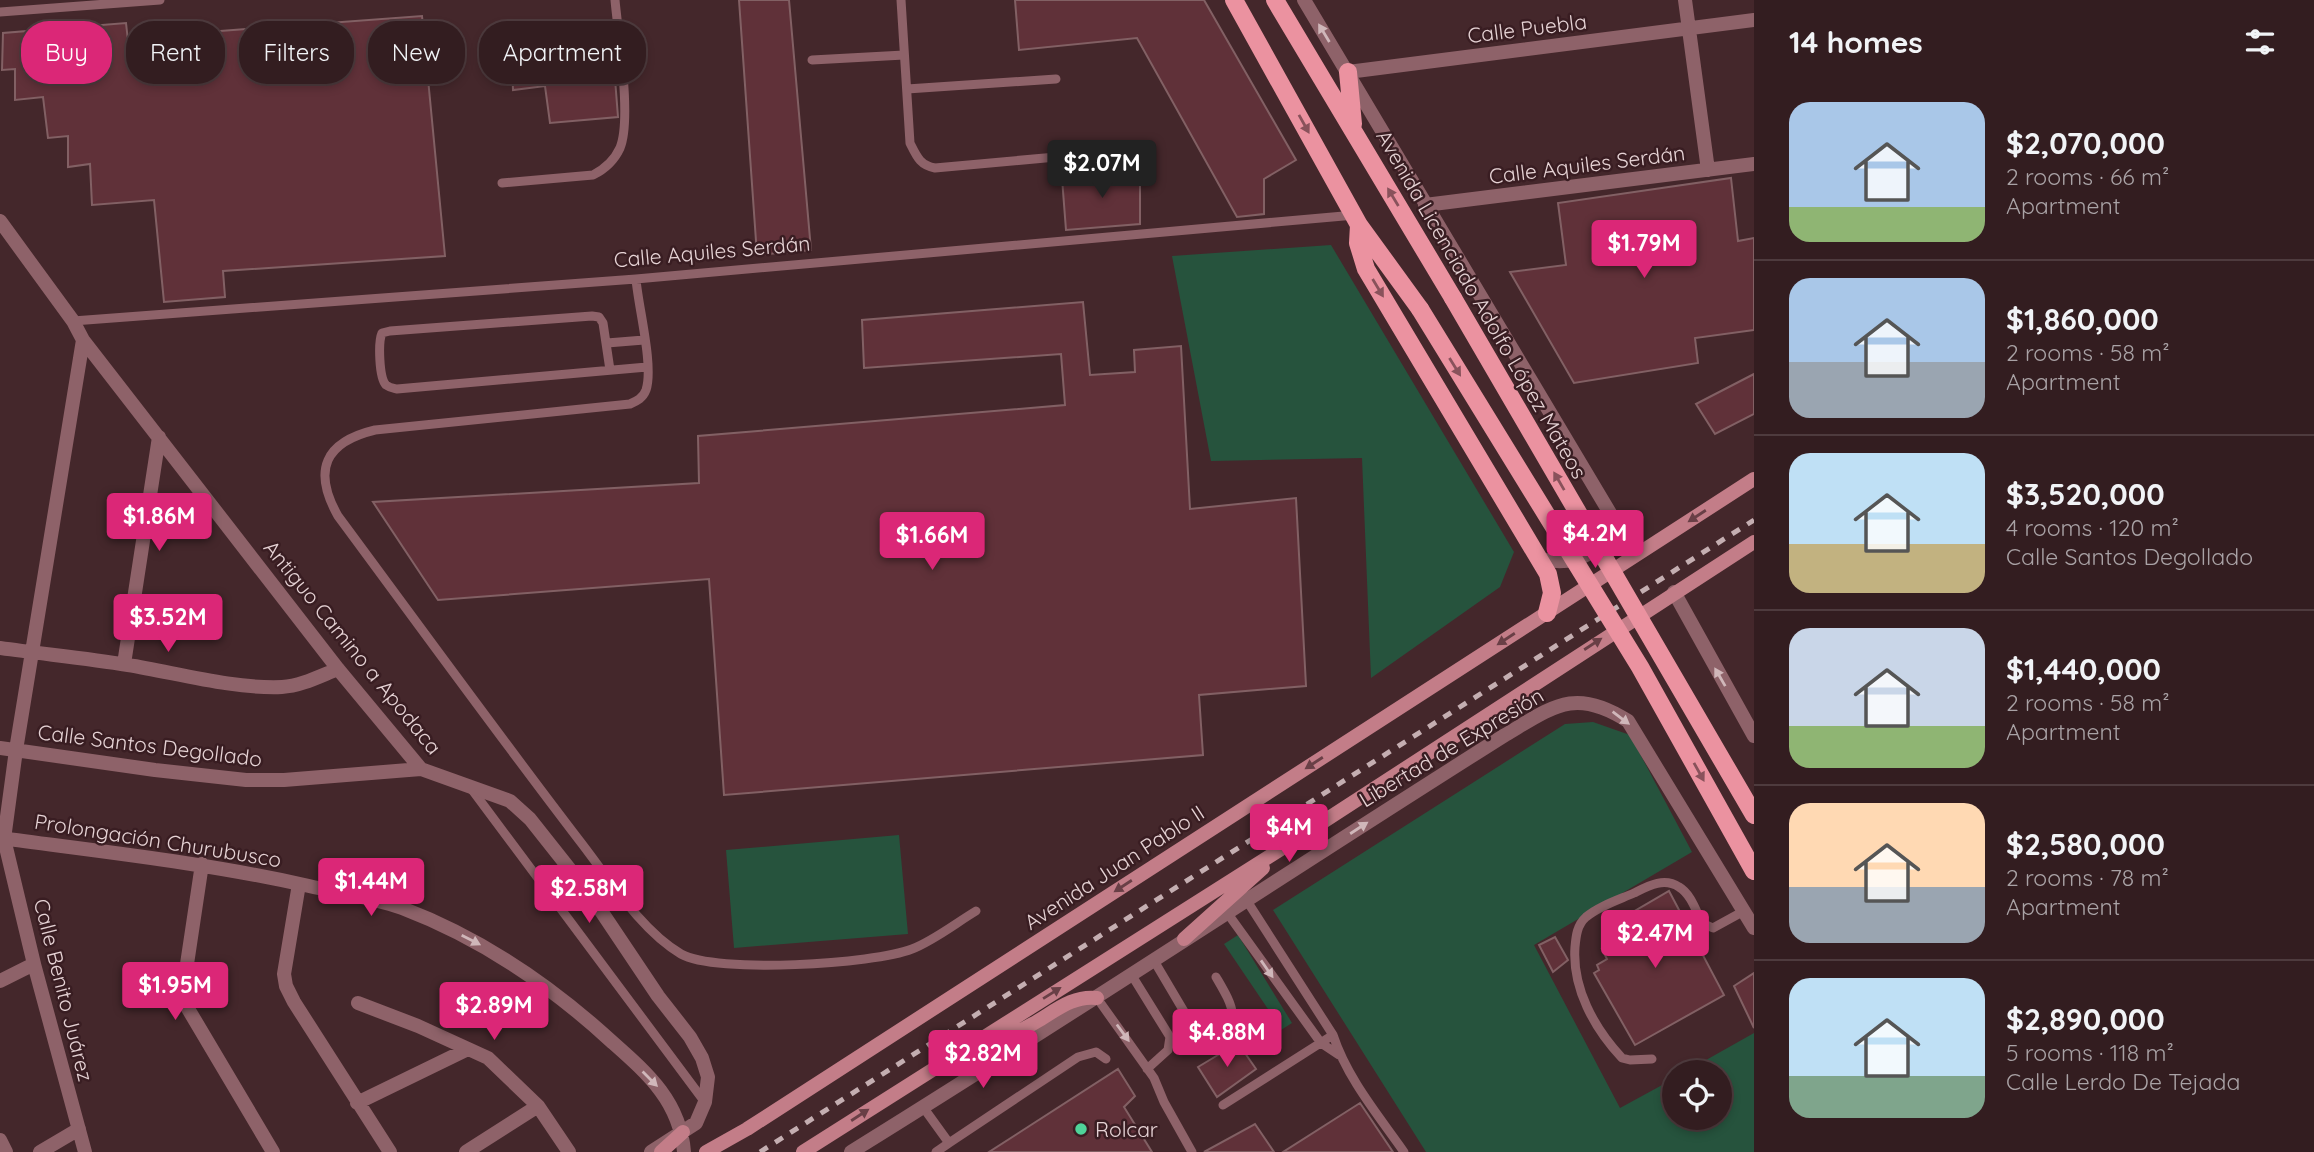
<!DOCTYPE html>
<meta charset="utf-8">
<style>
body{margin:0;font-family:Quicksand,sans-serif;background:#3b2629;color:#f1f3f6;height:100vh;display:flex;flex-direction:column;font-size:26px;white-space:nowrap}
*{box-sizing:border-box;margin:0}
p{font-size:23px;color:#a9a2a5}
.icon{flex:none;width:38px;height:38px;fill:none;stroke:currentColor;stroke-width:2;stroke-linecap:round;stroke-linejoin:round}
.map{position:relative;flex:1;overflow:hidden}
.sheet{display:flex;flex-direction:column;background:#331d20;width:560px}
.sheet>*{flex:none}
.banner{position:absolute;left:21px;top:21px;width:665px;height:63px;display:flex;gap:14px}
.fabs{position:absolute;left:1662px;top:1060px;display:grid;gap:14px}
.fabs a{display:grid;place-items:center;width:70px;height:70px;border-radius:50%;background:#331d20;box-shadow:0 4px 10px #0003,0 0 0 2px #4e3b3e;font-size:35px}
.price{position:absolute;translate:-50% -60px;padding:0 16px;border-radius:7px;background:#db2777;color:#fff;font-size:23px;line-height:46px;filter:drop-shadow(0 2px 4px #0008)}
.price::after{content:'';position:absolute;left:50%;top:42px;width:21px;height:16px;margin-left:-10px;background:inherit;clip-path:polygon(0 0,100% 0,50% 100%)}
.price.current{background:#222;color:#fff}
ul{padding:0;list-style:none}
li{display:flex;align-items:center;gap:21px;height:175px;padding:0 35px}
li+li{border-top:2px solid #4e3b3e}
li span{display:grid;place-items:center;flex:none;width:196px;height:140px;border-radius:21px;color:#555}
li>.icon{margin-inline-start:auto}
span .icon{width:84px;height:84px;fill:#fffc;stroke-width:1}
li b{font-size:30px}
h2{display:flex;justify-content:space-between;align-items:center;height:84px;padding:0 35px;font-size:30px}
.tag{padding:0 24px;border-radius:28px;background:#331d20;box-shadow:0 4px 10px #0003,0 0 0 2px #4e3b3e;font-size:24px;line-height:63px}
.tag.current{background:#db2777;color:#fff}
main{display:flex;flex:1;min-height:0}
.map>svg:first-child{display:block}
</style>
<main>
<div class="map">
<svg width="1754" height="1152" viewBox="0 0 1754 1152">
<rect width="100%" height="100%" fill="#44272b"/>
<path fill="#26533d" d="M1331 245 1514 552 1500 587 1371 678 1362 458 1211 461 1172 256Z
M1593 722 1630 735 1692 852 1534 945 1620 1108 1675 1078V1118H1720V1073H1683L1754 1033V1152H1426L1273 910 1565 724Z
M899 835 908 934 734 948 726 850Z
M1238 935 1292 1023 1248 1051 1243 1040 1274 1018 1224 944Z"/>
<path fill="#603139" stroke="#826064" stroke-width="2" d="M739 0H789L811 250 757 255Z
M1015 0H1204L1296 160 1264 179V214L1237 217 1137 38 1019 50Z
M422 16 445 256 223 271 225 297 164 302 154 200 92 205 90 164 68 167V136L48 138 43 97 15 100V69L2 70 3 33 126 23 128 41 207 32Z
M611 28 618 117 550 123 545 86 513 90 511 36Z
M1140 170V224L1066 230 1062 178Z
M1731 178 1738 241 1754 238V330L1695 338 1698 363 1574 383 1510 272 1566 265 1558 203Z
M1083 302 1090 375 1135 372 1134 350 1181 346 1190 509 1296 498 1306 686 1199 695 1203 755 724 795 709 579 438 600 373 502 699 483 698 436 1065 405 1061 354 864 368 862 320Z
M1754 374V414L1715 434 1696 404Z
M1669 891 1724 995 1635 1045 1594 973 1599 970 1597 965 1607 959 1602 949 1612 944 1604 929Z
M1555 937 1568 960 1553 972 1539 945Z
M1754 973V1028L1734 986Z
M1238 1043 1256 1069 1217 1097 1198 1067Z
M1118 1069 1135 1096 1124 1107 1152 1152H989Z
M1360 1103 1393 1152H1283Z
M1255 1124 1274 1152H1204Z"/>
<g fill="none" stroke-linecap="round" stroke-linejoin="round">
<path stroke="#8e6269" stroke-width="9" d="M901 0 910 143C917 157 920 165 935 168L1056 157
M0 12 160 0
M812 60 904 55
M907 89 1056 79
M502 183 593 175C605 169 614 161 620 148 632 119 618 34 615 0
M636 279C638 306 654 366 646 390 643 398 637 401 630 404L375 430C325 442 312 470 338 516 418 624 497 733 579 840 608 877 640 930 681 954 716 974 874 964 912 949 933 941 956 923 976 911
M73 321 636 279 1355 215
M607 343 644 340
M610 370 603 323 599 317 592 316 390 331 382 333C378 342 379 378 386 385 390 388 392 388 397 389L647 367
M470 787 704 1101
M1247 901 1333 1035C1347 1078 1378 1115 1404 1152
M1228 914 1321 1043 1339 1055
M1153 959 1195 1030 1205 1037C1249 1030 1230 1001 1216 977
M1131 974 1170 1037 1168 1050 1147 1069
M1097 998 1154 1078 1164 1102 1192 1152
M1652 1059 1630 1060 1622 1058C1594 1028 1572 988 1575 947 1576 936 1577 925 1586 917 1599 906 1618 900 1634 893 1648 886 1664 877 1679 887 1691 894 1696 911 1702 923L1713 928 1744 911
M1223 1105 1333 1035
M923 1107 949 1143 1078 1057 1096 1052 1106 1059
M936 1152 949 1143"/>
<path stroke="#8e6269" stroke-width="14" d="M1685 0 1708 170
M1348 72 1754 20
M1425 205 1754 164
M0 221 73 321 83 340 338 669 421 769 510 801 530 819 591 896 658 996 690 1037 702 1058 708 1077 705 1102 696 1123 651 1152
M83 340 16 750 4 839 34 964 85 1152
M0 648C42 654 86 658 128 665 177 673 233 689 282 687 301 686 320 676 338 669
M124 664 159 437
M0 748 155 770 246 780H284L421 769
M0 838C104 852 207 863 309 886 340 893 372 897 402 908 481 938 549 984 611 1041 647 1073 680 1101 684 1152
M202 864 184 984 187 1007 273 1152
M299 884 284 974 286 986 294 1002 390 1152
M0 981 34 964
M358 1003 418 1026 488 1058 538 1106 569 1152
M357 1103 468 1049
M0 1140 6 1152
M40 1152 79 1129
M466 1152 538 1106"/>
<path stroke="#8e6269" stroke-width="14" d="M1304 0 1635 555
M1540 559C1578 567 1601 554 1614 517
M1674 592 1754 736
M851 1152C1071 1016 1286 873 1505 735 1554 706 1575 687 1628 721L1754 928"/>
<path stroke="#c37d88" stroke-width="14" d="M1184 939 1263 868
M957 1059C985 1051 1011 1036 1036 1022 1055 1011 1073 995 1097 998
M661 1152 683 1132
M706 1152 747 1129 1754 479
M803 1152 1292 842 1754 542"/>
<path stroke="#eb92a0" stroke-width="18" d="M1234 0 1359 225 1420 309
M1275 0 1453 298
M1348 72 1353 124
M1359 225 1358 243 1366 269 1548 574 1552 593 1547 613"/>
<path stroke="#c4aeb1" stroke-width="5" stroke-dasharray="9 9" stroke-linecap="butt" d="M760 1152 1754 520"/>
<path stroke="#eb92a0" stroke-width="18" d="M1453 298 1754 815
M1420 309 1640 667 1754 871"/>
</g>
<defs><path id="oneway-solid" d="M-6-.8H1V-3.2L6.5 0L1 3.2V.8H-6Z" transform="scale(1.75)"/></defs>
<g fill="#d0b7ba">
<use href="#oneway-solid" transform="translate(1324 33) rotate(-121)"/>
<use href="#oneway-solid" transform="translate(1720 677) rotate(-120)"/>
<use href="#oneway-solid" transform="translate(1621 718) rotate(37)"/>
<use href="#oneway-solid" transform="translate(1359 828) rotate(-33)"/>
<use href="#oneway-solid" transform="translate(471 940) rotate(27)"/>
<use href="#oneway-solid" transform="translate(1267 969) rotate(55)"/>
<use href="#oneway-solid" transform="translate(1123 1033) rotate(54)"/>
<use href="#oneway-solid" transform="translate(650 1079) rotate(45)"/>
</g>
<g fill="#89525b">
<use href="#oneway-solid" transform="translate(1304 124) rotate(61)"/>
<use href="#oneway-solid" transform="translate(1393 197) rotate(-121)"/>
<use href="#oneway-solid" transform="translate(1378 288) rotate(59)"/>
<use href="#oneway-solid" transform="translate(1455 367) rotate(58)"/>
<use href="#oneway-solid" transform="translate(1559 481) rotate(-120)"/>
<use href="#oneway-solid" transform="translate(1699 772) rotate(61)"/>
</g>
<g fill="#693f46">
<use href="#oneway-solid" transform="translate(1697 516) rotate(147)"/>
<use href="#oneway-solid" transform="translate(1506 639) rotate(147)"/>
<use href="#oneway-solid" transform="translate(1593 644) rotate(-33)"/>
<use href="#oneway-solid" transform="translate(1314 763) rotate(147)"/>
<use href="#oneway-solid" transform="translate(1123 886) rotate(147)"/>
<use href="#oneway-solid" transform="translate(1052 993) rotate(-32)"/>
<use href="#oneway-solid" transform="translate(860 1115) rotate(-33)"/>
</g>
<circle fill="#4fd399" stroke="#391d22" stroke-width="2.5" cx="1081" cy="1129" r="7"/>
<g text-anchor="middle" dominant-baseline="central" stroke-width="5" stroke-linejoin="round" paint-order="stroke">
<g font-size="21" fill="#e6d3d5" stroke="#391d22">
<text transform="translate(1527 28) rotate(-7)">Calle Puebla</text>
<text transform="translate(1587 164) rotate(-7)">Calle Aquiles Serdán</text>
<text transform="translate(712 251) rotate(-5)">Calle Aquiles Serdán</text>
<text transform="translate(1482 304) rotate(60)">Avenida Licenciado Adolfo López Mateos</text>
<text transform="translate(353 647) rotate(51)">Antiguo Camino a Apodaca</text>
<text transform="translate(150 745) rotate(7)">Calle Santos Degollado</text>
<text transform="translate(1451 747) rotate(-31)">Libertad de Expresión</text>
<text transform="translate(158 840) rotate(9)">Prolongación Churubusco</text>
<text transform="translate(1114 867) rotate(-33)">Avenida Juan Pablo II</text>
<text transform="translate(64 990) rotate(76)">Calle Benito Juárez</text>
</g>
<g font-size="21" fill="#e6d3d5" stroke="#391d22" text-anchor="start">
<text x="1095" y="1129">Rolcar</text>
</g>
</g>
</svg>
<div class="fabs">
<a><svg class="icon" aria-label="locate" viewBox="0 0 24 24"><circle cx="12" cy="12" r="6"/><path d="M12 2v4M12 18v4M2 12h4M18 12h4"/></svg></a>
</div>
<b class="price current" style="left:1102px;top:200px">$2.07M</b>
<b class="price" style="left:1644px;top:280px">$1.79M</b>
<b class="price" style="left:159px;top:553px">$1.86M</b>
<b class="price" style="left:1595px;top:570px">$4.2M</b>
<b class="price" style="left:932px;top:572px">$1.66M</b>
<b class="price" style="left:168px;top:654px">$3.52M</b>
<b class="price" style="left:1289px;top:864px">$4M</b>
<b class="price" style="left:371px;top:918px">$1.44M</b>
<b class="price" style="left:589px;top:925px">$2.58M</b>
<b class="price" style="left:1655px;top:970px">$2.47M</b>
<b class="price" style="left:175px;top:1022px">$1.95M</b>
<b class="price" style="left:494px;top:1042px">$2.89M</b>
<b class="price" style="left:1227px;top:1069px">$4.88M</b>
<b class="price" style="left:983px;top:1090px">$2.82M</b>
<div class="banner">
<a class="tag current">Buy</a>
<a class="tag">Rent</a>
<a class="tag">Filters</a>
<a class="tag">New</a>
<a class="tag">Apartment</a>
</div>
</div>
<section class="sheet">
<h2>14 homes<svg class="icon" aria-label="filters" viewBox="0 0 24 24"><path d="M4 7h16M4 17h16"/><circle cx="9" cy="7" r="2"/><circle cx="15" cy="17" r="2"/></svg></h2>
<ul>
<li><span style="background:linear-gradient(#a9c7e8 75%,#8fb573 0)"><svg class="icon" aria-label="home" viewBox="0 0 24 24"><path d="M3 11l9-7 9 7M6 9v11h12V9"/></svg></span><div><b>$2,070,000</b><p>2 rooms · 66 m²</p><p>Apartment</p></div></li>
<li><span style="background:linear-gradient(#a9c7e8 60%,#9aa5b1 0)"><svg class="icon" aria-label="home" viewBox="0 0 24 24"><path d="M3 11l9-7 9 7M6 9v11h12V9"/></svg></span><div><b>$1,860,000</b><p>2 rooms · 58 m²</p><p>Apartment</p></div></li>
<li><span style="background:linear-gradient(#bfe0f5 65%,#c2b280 0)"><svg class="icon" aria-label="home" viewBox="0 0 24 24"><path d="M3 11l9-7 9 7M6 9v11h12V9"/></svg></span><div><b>$3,520,000</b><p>4 rooms · 120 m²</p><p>Calle Santos Degollado</p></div></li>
<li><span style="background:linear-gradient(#c9d6e8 70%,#8fb573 0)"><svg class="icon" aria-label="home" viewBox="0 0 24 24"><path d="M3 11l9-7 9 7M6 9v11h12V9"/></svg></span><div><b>$1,440,000</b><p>2 rooms · 58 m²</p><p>Apartment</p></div></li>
<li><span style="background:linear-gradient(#ffd9b3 60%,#9aa5b1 0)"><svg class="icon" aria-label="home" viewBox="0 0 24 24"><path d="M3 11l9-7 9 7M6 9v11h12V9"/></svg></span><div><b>$2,580,000</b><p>2 rooms · 78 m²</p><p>Apartment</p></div></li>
<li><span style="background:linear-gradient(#bfe0f5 70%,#7fa58c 0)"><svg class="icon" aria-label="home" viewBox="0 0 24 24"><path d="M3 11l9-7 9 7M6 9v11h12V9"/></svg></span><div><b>$2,890,000</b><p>5 rooms · 118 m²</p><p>Calle Lerdo De Tejada</p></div></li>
</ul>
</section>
</main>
